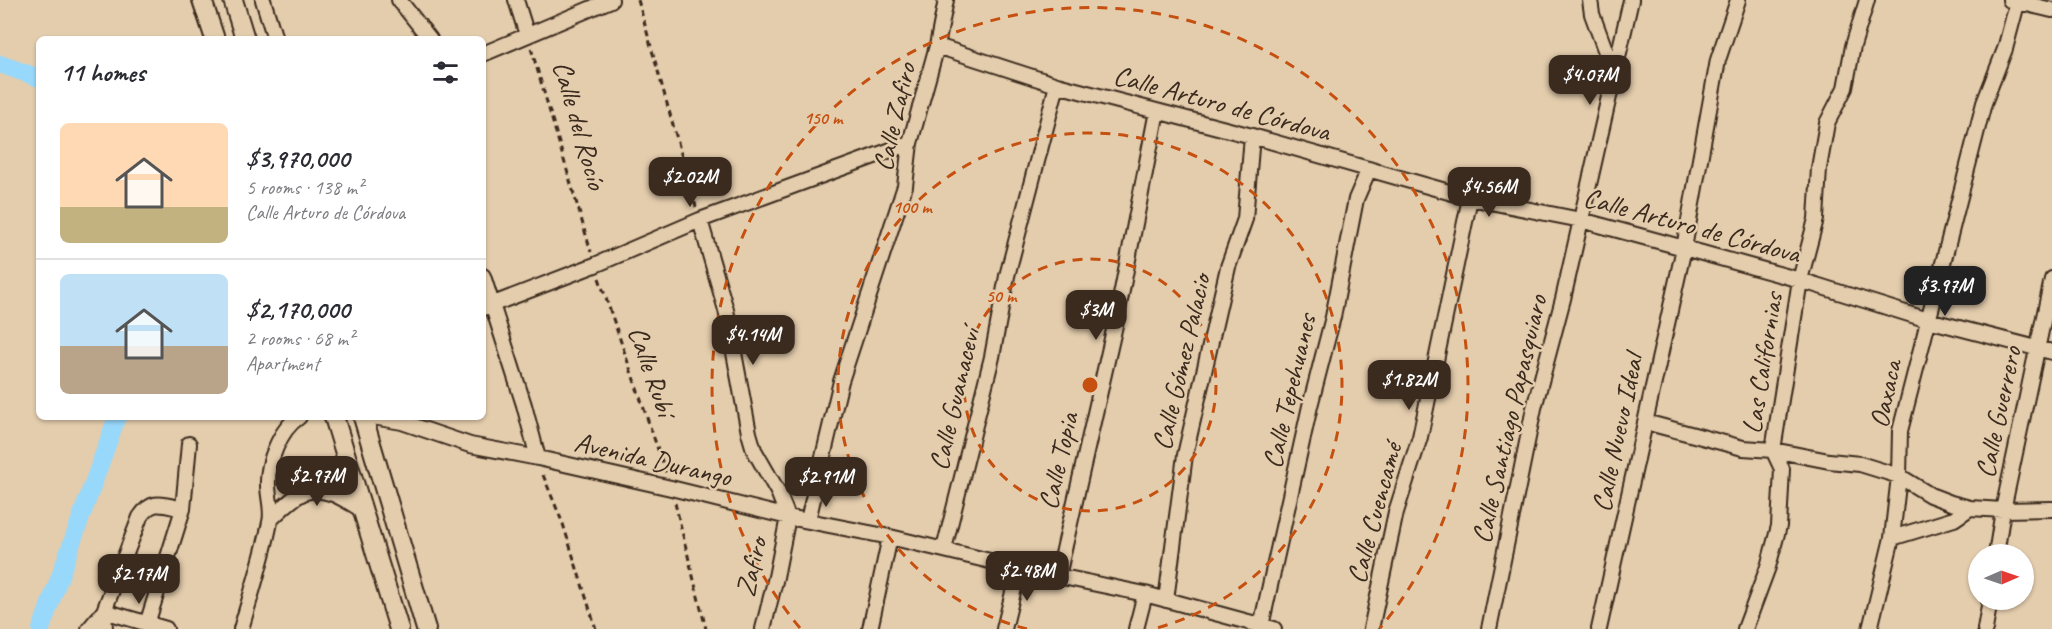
<!DOCTYPE html>
<meta charset="utf-8">
<style>
body{margin:0;font-family:Caveat,sans-serif;background:#f7f7f7;color:#2b2b33;height:100vh;display:flex;flex-direction:column;font-size:22px;white-space:nowrap}
*{box-sizing:border-box;margin:0}
p{font-size:20px;color:#7c7c81}
.icon{flex:none;width:33px;height:33px;fill:none;stroke:currentColor;stroke-width:2;stroke-linecap:round;stroke-linejoin:round}
.map{position:relative;flex:1;overflow:hidden}
.drawer{position:absolute;left:36px;top:36px;width:450px;height:384px;display:flex;flex-direction:column;background:#fff;border-radius:9px;box-shadow:0 2px 4px #0004}
.drawer>*{flex:none}
.needle{width:39px;rotate:88deg}
.controls{position:absolute;left:1968px;top:544px;display:grid;gap:12px}
.controls a{display:grid;place-items:center;width:66px;height:66px;border-radius:50%;background:#fff;box-shadow:0 2px 4px #0004;font-size:30px}
.price{position:absolute;translate:-50% -51px;padding:0 14px;border-radius:12px;background:#3b2a1e;color:#fff;font-size:20px;line-height:39px;filter:drop-shadow(0 2px 3px #0008)}
.price::after{content:'';position:absolute;left:50%;top:36px;width:18px;height:14px;margin-left:-9px;background:inherit;clip-path:polygon(0 0,100% 0,50% 100%)}
.price.current{background:#222;color:#fff}
ul{padding:0;list-style:none}
li{display:flex;align-items:center;gap:18px;height:150px;padding:0 24px}
li+li{border-top:2px solid #e1e1e2}
li span{display:grid;place-items:center;flex:none;width:168px;height:120px;border-radius:9px;color:#555}
li>.icon{margin-inline-start:auto}
span .icon{width:72px;height:72px;fill:#fffc;stroke-width:1}
li b{font-size:26px}
h2{display:flex;justify-content:space-between;align-items:center;height:72px;padding:0 24px;font-size:26px}
.map>svg:first-child{display:block}
</style>
<div class="map">
<svg width="2052" height="629" viewBox="0 0 2052 629">
<rect width="100%" height="100%" fill="#e4cdad"/>
<filter id="ink" filterUnits="userSpaceOnUse"><feTurbulence type="fractalNoise" baseFrequency=".0167" numOctaves="2"/><feDisplacementMap in="SourceGraphic" scale="12" xChannelSelector="R" yChannelSelector="G"/><feConvolveMatrix kernelMatrix="1 2 1 2 8 2 1 2 1" color-interpolation-filters="sRGB"/></filter>
<g filter="url(#ink)">
<g fill="none" stroke-linecap="round" stroke-linejoin="round">
<path stroke="#98d8fa" stroke-width="18" d="M0 64 39 78
M41 629 117 417"/>
<defs>
<path id="minor" d="M263 0 275 39
M399 0 430 39
M516 0 527 35
M1590 0 1592 14 1614 74
M2010 0 2052 10
M937 46 1057 85 1252 136 1470 198 1581 220 1684 248 1800 280 1928 320 2052 352
M483 54 611 0
M700 220 726 310 749 433 754 450 778 492 788 517 776 577 763 629
M483 276 524 405 538 458
M483 308 595 265 700 220 910 143
M373 417 402 422 470 445 538 458 671 488 788 517 890 537 1019 568 1145 594 1274 629
M1645 422 1743 448 1773 450 1829 461 1860 464 1899 476 1930 495 1951 503 1970 508 2003 510 2052 509
M271 519C281 510 293 496 306 492 326 485 348 502 364 511
M808 520 841 381 905 186 910 143 937 46 946 0
M1892 538 1954 519 1970 508
M944 549 992 357 1007 276 1057 85
M1996 555 2003 510 2052 279
M1058 576 1116 321 1157 111
M1166 600 1185 455 1228 267 1245 219 1252 136
M104 611 166 629
M104 611 105 629
M147 624 183 509 189 444
M1261 626 1310 406 1333 317 1356 199 1369 169
M89 629 104 611 140 517C153 498 163 505 183 509
M241 629C251 594 263 558 270 522 273 511 268 497 268 485 267 463 280 429 299 417
M870 629 890 537
M1004 629 1019 568
M1136 629 1145 594
M1371 629 1396 512 1420 437 1470 198
M1489 629 1534 408 1563 299 1631 0
M1599 629 1684 248 1718 60 1738 0
M1745 629 1768 567 1779 526 1782 469 1773 450 1800 280 1816 219 1819 168 1827 123 1845 88 1853 46 1867 0
M1870 629 1892 538 1899 476 1900 431 1984 103 2005 49 2018 0
M1985 629 1990 600"/>
<path id="secondary" d="M202 0 215 39
M233 0 245 39
M334 417 399 629
M363 417 426 629"/>
</defs>
<use href="#minor" stroke="#3b2a1e" stroke-width="18"/>
<use href="#secondary" stroke="#3b2a1e" stroke-width="22"/>
<path stroke="#3b2a1e" stroke-width="3" stroke-dasharray="6 4.5" stroke-linecap="butt" d="M638 0 696 207
M531 48 591 252
M599 278 666 473
M543 475 563 524 596 629
M675 503 706 629"/>
<use href="#minor" stroke="#e4cdad" stroke-width="14"/>
<use href="#secondary" stroke="#e4cdad" stroke-width="18"/>
</g>
</g>
<g fill="none" stroke="#c55010" stroke-width="3" stroke-dasharray="10 8">
<circle cx="1090" cy="385" r="126"/>
<path d="M1027 629A252 252 0 1 1 1153 629"/>
<path d="M800 628A378 378 0 1 1 1380 628"/>
</g>
<g text-anchor="middle" dominant-baseline="central" stroke-width="5" stroke-linejoin="round" paint-order="stroke">
<g font-size="28" fill="#3b2a1e" stroke="#e4cdad">
<text transform="translate(1222 103) rotate(15)">Calle Arturo de Córdova</text>
<text transform="translate(894 117) rotate(-77)">Calle Zafiro</text>
<text transform="translate(580 125) rotate(74)">Calle del Rocío</text>
<text transform="translate(1692 225) rotate(15)">Calle Arturo de Córdova</text>
<text transform="translate(1181 362) rotate(-77)">Calle Gómez Palacio</text>
<text transform="translate(1762 363) rotate(-81)">Las Californias</text>
<text transform="translate(652 371) rotate(71)">Calle Rubí</text>
<text transform="translate(1289 391) rotate(-77)">Calle Tepehuanes</text>
<text transform="translate(1885 394) rotate(-78)">Oaxaca</text>
<text transform="translate(954 399) rotate(-77)">Calle Guanaceví</text>
<text transform="translate(1998 412) rotate(-78)">Calle Guerrero</text>
<text transform="translate(1509 419) rotate(-77)">Calle Santiago Papasquiaro</text>
<text transform="translate(1617 433) rotate(-78)">Calle Nuevo Ideal</text>
<text transform="translate(653 459) rotate(13)">Avenida Durango</text>
<text transform="translate(1058 461) rotate(-77)">Calle Topia</text>
<text transform="translate(1374 513) rotate(-75)">Calle Cuencamé</text>
<text transform="translate(751 567) rotate(-77)">Zafiro</text>
</g>
</g>
<circle cx="1090" cy="385" r="9" fill="#c55010" stroke="#e4cdad" stroke-width="3"/>
<g font-size="18" text-anchor="middle" font-weight="bold" fill="#c55010" stroke="#e4cdad" stroke-width="5" stroke-linejoin="round" paint-order="stroke">
<text x="823" y="124">150 m</text>
<text x="912" y="213">100 m</text>
<text x="1001" y="302">50 m</text>
</g>
</svg>
<div class="controls">
<a><svg class="needle" viewBox="-14 -14 28 28"><path d="M0-13l5 13h-10z" fill="#e53935"/><path d="M0 13l5-13h-10z" fill="#7c7c81"/></svg></a>
</div>
<b class="price" style="left:1590px;top:106px">$4.07M</b>
<b class="price" style="left:690px;top:208px">$2.02M</b>
<b class="price" style="left:1489px;top:218px">$4.56M</b>
<b class="price current" style="left:1945px;top:317px">$3.97M</b>
<b class="price" style="left:1096px;top:341px">$3M</b>
<b class="price" style="left:753px;top:366px">$4.14M</b>
<b class="price" style="left:1409px;top:411px">$1.82M</b>
<b class="price" style="left:317px;top:507px">$2.97M</b>
<b class="price" style="left:826px;top:508px">$2.91M</b>
<b class="price" style="left:1027px;top:602px">$2.48M</b>
<b class="price" style="left:139px;top:605px">$2.17M</b>
<section class="drawer">
<h2>11 homes<svg class="icon" aria-label="filters" viewBox="0 0 24 24"><path d="M4 7h16M4 17h16"/><circle cx="9" cy="7" r="2"/><circle cx="15" cy="17" r="2"/></svg></h2>
<ul>
<li><span style="background:linear-gradient(#ffd9b3 70%,#c2b280 0)"><svg class="icon" aria-label="home" viewBox="0 0 24 24"><path d="M3 11l9-7 9 7M6 9v11h12V9"/></svg></span><div><b>$3,970,000</b><p>5 rooms · 138 m²</p><p>Calle Arturo de Córdova</p></div></li>
<li><span style="background:linear-gradient(#bfe0f5 60%,#b9a48a 0)"><svg class="icon" aria-label="home" viewBox="0 0 24 24"><path d="M3 11l9-7 9 7M6 9v11h12V9"/></svg></span><div><b>$2,170,000</b><p>2 rooms · 68 m²</p><p>Apartment</p></div></li>
</ul>
</section>
</div>
